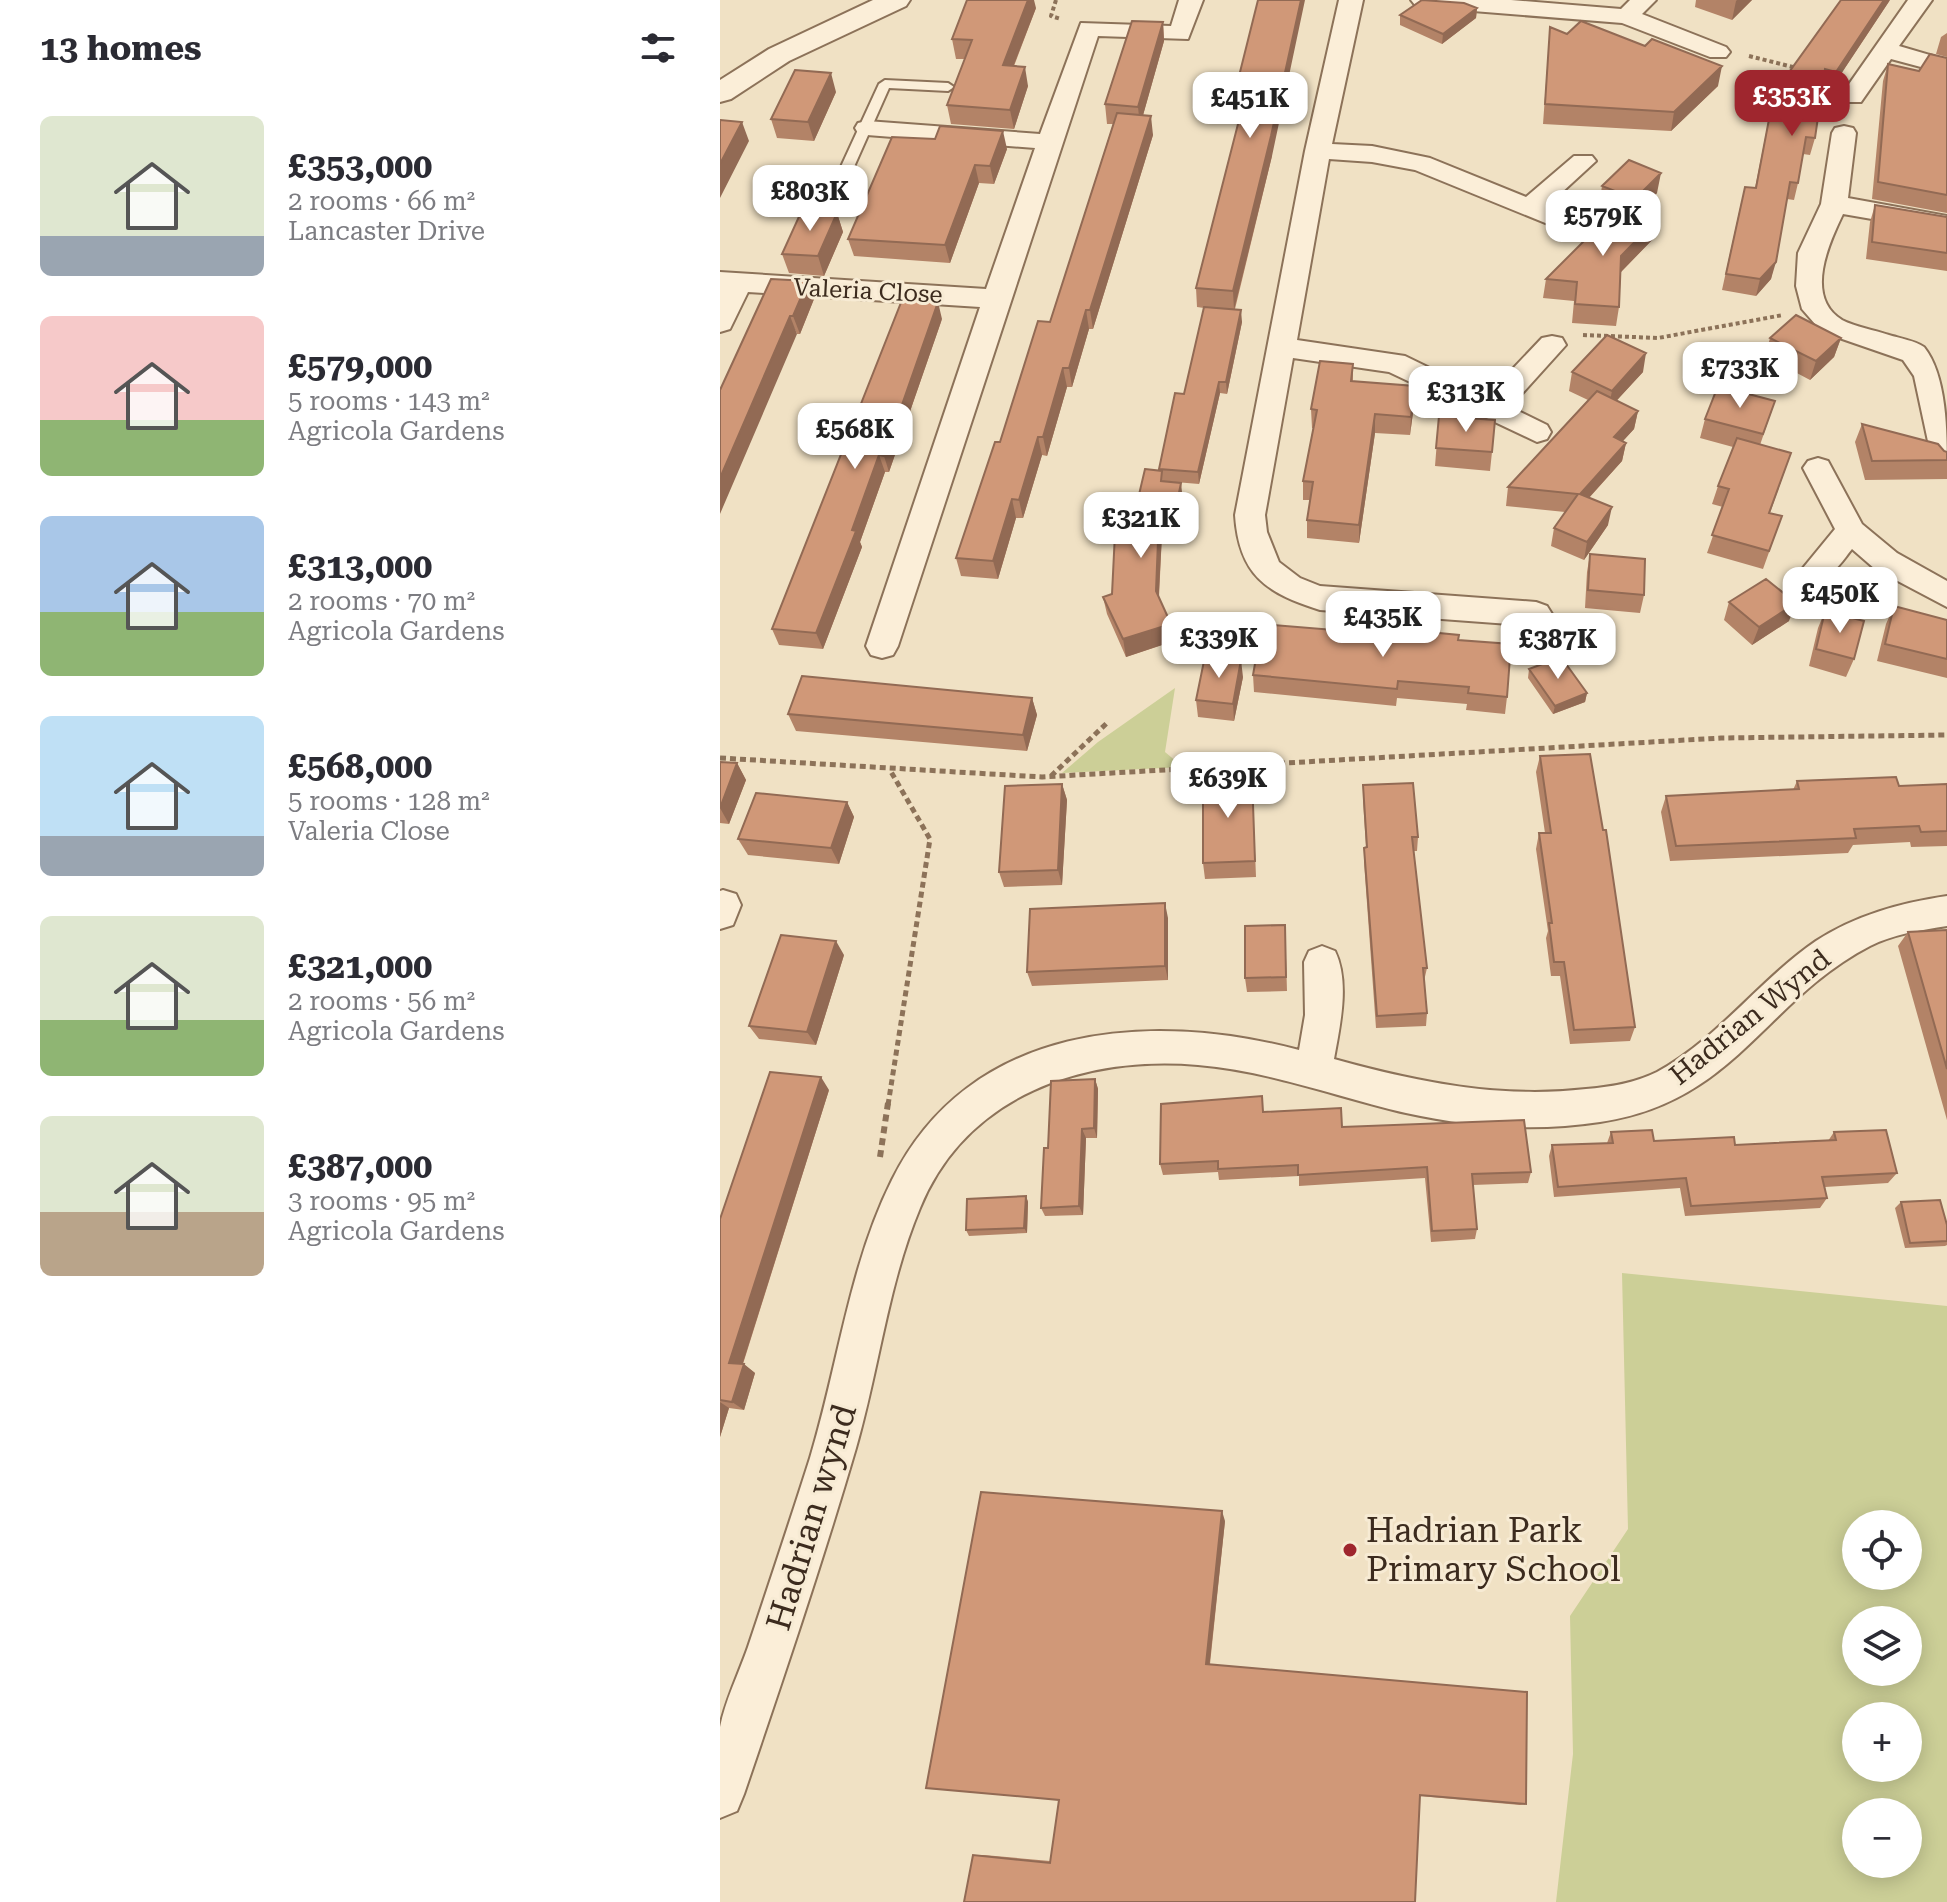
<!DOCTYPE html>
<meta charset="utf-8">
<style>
body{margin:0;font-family:"Roboto Serif",serif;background:#f2f2f3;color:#2b2b33;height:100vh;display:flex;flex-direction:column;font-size:30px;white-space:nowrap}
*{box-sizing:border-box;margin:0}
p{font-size:26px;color:#7c7c81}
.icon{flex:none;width:44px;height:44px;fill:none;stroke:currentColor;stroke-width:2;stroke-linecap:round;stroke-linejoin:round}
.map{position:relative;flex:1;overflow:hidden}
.panel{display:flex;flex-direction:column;background:#fff;width:720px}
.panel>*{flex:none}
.controls{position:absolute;left:1122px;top:1510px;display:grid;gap:16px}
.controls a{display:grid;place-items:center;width:80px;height:80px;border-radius:50%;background:#fff;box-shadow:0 4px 20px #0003;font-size:40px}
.price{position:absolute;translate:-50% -68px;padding:0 18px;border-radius:16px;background:#fff;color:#222;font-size:26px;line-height:52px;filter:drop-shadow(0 2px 4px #0008)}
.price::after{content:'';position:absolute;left:50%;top:48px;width:24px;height:18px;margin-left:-12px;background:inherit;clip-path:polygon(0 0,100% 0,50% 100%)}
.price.current{background:#9f262e;color:#fff}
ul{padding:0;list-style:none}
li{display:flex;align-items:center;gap:24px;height:200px;padding:0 40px}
li span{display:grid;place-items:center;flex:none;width:224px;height:160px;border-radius:12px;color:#555}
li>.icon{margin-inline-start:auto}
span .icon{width:96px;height:96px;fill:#fffc;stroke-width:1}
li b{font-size:34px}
h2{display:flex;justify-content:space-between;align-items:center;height:96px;padding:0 40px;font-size:34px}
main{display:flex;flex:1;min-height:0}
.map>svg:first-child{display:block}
</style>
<main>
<section class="panel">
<h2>13 homes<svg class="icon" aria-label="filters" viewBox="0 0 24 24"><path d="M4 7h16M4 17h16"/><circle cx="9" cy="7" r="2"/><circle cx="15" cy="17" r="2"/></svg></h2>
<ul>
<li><span style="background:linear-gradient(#dfe7d0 75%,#9aa5b1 0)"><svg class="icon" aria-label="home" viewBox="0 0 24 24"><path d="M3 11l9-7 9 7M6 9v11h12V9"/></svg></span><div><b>£353,000</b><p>2 rooms · 66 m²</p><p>Lancaster Drive</p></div></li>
<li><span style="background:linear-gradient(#f6c9c9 65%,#8fb573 0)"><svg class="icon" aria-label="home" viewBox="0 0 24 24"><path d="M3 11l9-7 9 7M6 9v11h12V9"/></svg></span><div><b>£579,000</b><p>5 rooms · 143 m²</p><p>Agricola Gardens</p></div></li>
<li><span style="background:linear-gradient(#a9c7e8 60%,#8fb573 0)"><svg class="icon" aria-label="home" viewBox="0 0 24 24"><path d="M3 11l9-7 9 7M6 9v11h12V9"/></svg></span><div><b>£313,000</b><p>2 rooms · 70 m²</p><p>Agricola Gardens</p></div></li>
<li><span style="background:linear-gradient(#bfe0f5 75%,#9aa5b1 0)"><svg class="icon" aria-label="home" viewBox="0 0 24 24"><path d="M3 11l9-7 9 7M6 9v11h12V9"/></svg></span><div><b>£568,000</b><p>5 rooms · 128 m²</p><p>Valeria Close</p></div></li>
<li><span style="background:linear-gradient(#dfe7d0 65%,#8fb573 0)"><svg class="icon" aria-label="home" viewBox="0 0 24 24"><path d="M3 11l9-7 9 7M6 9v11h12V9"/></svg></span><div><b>£321,000</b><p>2 rooms · 56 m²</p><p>Agricola Gardens</p></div></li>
<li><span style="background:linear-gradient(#dfe7d0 60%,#b9a48a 0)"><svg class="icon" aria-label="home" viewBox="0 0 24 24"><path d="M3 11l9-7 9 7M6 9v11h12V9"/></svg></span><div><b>£387,000</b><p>3 rooms · 95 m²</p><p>Agricola Gardens</p></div></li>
</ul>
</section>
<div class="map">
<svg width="1227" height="1902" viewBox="0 0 1227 1902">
<rect width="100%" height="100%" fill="#f0e1c4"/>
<path fill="#cccf97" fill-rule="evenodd" d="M455 688 445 752 463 767 342 773 378 742Z
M902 1273 1227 1306V1902H836L853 1754 850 1616 908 1529ZM1136 1524H1188V1576H1136ZM1136 1620H1188V1672H1136ZM1136 1716H1188V1768H1136ZM1136 1812H1188V1864H1136Z"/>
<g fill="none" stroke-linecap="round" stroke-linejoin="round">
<defs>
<path id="service" d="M165 80 228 83 234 87 228 91 169 88 129 178 49 175V169L53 168 119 171 159 84Z"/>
<path id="minor" d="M459 0H483L468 39 378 36 178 646 173 655 162 658 151 655 146 646 260 307 28 292 10 329 0 332V272L266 289 315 148 147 135 138 133 135 128 138 123 147 121 320 134 361 23 451 26Z
M619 0H643L612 144 652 146 710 158 806 197 854 156H872L876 161 827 206 849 215 853 221 849 227 840 229 695 170 652 162 609 159 577 340 685 356 767 396 822 338 832 336 842 338 846 345 790 407 827 425 831 432 827 439 817 442 669 372 573 358 545 515 547 532 559 562 580 578 600 586 816 602 827 606 832 614 827 622 816 626 600 610C546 593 519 575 515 515L585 151Z
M691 0H791L901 9 910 0H936L922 14 1006 47 1010 52 1006 57H990L902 23 703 7 695 5Z
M1188 0H1212L1179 46 1227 60V74L1171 59 1141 102H1123L1120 97Z
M1124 126 1133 128 1136 133 1128 198 1227 216V232L1123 214C1109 243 1084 297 1122 320 1135 327 1155 330 1169 335 1179 338 1196 341 1204 347 1227 376 1227 432 1227 470L1217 467 1212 460 1194 376 1183 360 1102 332 1082 309 1076 286 1078 253 1101 204 1112 133 1115 128Z
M1098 458 1108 461 1142 524 1177 553 1227 581V607L1155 569 1132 549C1119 565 1110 583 1087 576L1083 568 1115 529 1083 468 1088 461Z
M3 890 16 894 21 905 13 925 0 929V891Z
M1227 896V926C1201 930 1174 934 1150 946 1044 1001 1016 1102 880 1122 815 1132 749 1127 686 1113 617 1097 549 1071 478 1065 364 1055 246 1095 200 1208 168 1284 159 1369 136 1448 102 1564 63 1679 24 1794L17 1811 0 1818C0 1789 0 1755 0 1727 5 1701 19 1673 28 1647 49 1584 70 1521 90 1458 118 1366 129 1266 172 1180 249 1024 428 1010 579 1050L585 1015 584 962 589 951 602 946 615 951C630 982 620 1026 614 1059 697 1082 780 1099 866 1089 890 1087 915 1083 937 1072 998 1039 1039 980 1096 941 1136 915 1180 903 1227 896Z"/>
<path id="tertiary" d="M153 0H190L186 6 69 61 11 99 0 102V80L49 49Z"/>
</defs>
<use href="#service" stroke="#8c7259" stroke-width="4"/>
<use href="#minor" stroke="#8c7259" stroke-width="4"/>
<use href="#tertiary" stroke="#8c7259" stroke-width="4"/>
<path stroke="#8c7259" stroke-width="4" stroke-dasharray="4 3" stroke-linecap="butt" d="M336 0 331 16 341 19
M1029 56 1077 68
M863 335 938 338 1063 315"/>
<path stroke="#8c7259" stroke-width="5" stroke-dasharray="6 4" stroke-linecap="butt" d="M0 758 322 777 1001 738 1227 735
M331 776 388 722
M168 1105 210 839 170 770"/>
<path stroke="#8c7259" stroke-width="6" stroke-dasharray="7 5" stroke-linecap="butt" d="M160 1157 168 1103"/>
<use href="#service" fill="#fbeed8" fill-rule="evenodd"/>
<use href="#minor" fill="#fbeed8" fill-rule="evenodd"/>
<use href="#tertiary" fill="#fbeed8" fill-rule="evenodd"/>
</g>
<path fill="#b38367" d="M538 0 552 156 515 309 522 322 507 394 500 393 479 484 443 481 463 501 456 535 442 534 439 597 454 641 406 657 387 614 383 597 392 594 410 533 440 471 464 394 484 308 477 307 476 288 523 104 518 103 517 84Z
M976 0H1032L1012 20 975 7Z
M1170 0 1111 89 1103 87 1095 138 1090 155 1083 154 1078 183 1074 200 1067 199 1051 279 1036 296 1002 290 1021 203 1035 188 1054 93Z
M316 8 294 66 308 86 294 129 231 124 227 105 245 59H236L232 39Z
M757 8 756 18 722 44 680 25V15Z
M443 22 444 41 423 115 433 135 373 329H369L352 387H347L327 456 322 455 303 518H296L278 579 241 576 236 558 280 442 330 322 393 124H387L385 104Z
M830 27 847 34 998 86 951 131 823 124Z
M1227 33V57L1216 54 1221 37Z
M1227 58V213L1152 199 1163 81 1168 64 1199 71Z
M116 92 94 141 57 138 51 119Z
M172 137 287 149 274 184 259 183 230 263 134 256 128 239Z
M882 186 937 193 919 212 937 219 933 239 901 272 899 307 896 326 852 323 854 301 823 298 826 279 894 211 879 205Z
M1155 205 1227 217V271L1146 259 1150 222Z
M117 213 123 232 104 276 69 273 62 254Z
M51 279 94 299 80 334H77Z
M222 319 169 472H165L140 542 142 547 103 649 59 645 52 629Z
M1050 338H1121L1114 357 1090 380 1045 356Z
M633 364V382L694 405 690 435 655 433 639 543 587 538V520L590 500H583V481L593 428H592L591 409Z
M852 372H923L896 401 918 411 914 429 903 441 906 443 902 461 869 498 888 525 864 560 831 546 834 528 845 512 786 506 788 487 868 400 849 391Z
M1055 401 1040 445 1071 453 1050 513 1062 516 1043 569 987 553 1003 507 992 504 998 486 1013 447 980 438 985 419Z
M719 416 772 452 770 471 715 466Z
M1142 424 1227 452V479L1145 480 1135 442Z
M870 554 924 595 920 613 865 608 867 572Z
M1009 602 1069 621 1032 645 1004 620Z
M1174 606 1227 620V678L1157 661 1166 624Z
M1105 611 1134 659 1126 677 1089 666 1098 628Z
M738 640 787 697 785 714 746 710 747 704 677 698 676 706 534 692 533 675Z
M809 669 867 693 865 702 833 714 808 678Z
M523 677 514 721 478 717 476 700Z
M312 698 317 715 307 751 76 731 68 714Z
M820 756 915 1027 910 1041 850 1044 840 976H831L826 938 828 931 816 849 819 833H825L816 772Z
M0 762 17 763 26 780 9 824 0 823Z
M532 776 536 877 485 879 483 863Z
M1077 781 1179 786 1227 784V846L1191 847 1190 842 1133 845 1128 853 950 861 941 812 946 796 1073 790Z
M342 784 347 800 342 885 284 887 279 872Z
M643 785 698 837 697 851H693L707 968 704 981 707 1013 706 1026 656 1028 644 862V848L646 847 643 800Z
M127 802 134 817 119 864 28 855 18 839Z
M448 918V980L312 986 307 972Z
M565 925 567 991 527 992 525 978Z
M1227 930V1120L1178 946 1188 932Z
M124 955 96 1045 39 1039 29 1026Z
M375 1079 378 1089 377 1138H366L363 1215 325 1216 321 1208 328 1148Z
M109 1090 23 1364 35 1373 24 1410 9 1408 0 1437V1219Z
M543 1112 622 1127 811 1172 808 1183 753 1185 757 1229 755 1239 711 1242 705 1178 579 1186V1176L499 1180 498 1172 443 1175 440 1164Z
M891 1132 934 1141 1015 1145 1108 1141 1114 1132 1177 1173 1168 1183 1105 1187 1107 1198 1100 1208 965 1216 960 1188 834 1197 829 1156 832 1145 887 1143Z
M306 1196 308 1202 307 1233 249 1236 246 1230Z
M1181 1202 1227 1225V1245L1225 1246 1185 1248 1175 1208Z
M505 1521 490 1664 806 1804 800 1805 699 1796 695 1902 253 1855H264L330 1861 339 1800Z"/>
<path fill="#926a54" d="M308 0H314L316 8 286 85 283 65Z
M581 0H585L552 156 514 310 513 291Z
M1017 0H1032L1012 20 1016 1Z
M1164 0H1170L1111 89 1116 72Z
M757 8 756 18 722 44 723 34Z
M443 22 444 41 420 126 418 107Z
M1002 66 998 86 951 131 954 112Z
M305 67 308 86 294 129 290 110Z
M111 73 116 92 94 141 88 122Z
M431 116 433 135 373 329 370 310Z
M22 122 29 141 0 198V164Z
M283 131 287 149 274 184 270 166Z
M255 165 259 183 230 263 225 245Z
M941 173 937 193 912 219 915 199Z
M117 213 123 232 104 276 98 256Z
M937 219 933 239 898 275 901 256Z
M1056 262 1051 279 1036 296 1040 279Z
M88 281 94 299 80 334 73 316Z
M218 302 222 319 169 472 164 456Z
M366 310 369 329 352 387 349 368Z
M521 310 522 322 507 394 506 382Z
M70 316 77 334 0 514V478Z
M1121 338 1114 357 1090 380 1096 361Z
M926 353 923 372 888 410 892 391Z
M343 368 347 387 327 456 323 437Z
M499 382 500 393 479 484 478 472Z
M695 386 694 405 690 435 691 417Z
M918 411 914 429 890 455 894 437Z
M655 414V433L639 543V525Z
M318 437 322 455 303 518 299 500Z
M906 443 902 461 856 512 860 494Z
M159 455 165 472 140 542 142 547 103 649 96 633Z
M461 483 463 501 456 535 454 517Z
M292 499 296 518 278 579 273 561Z
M892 507 888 525 864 560 867 542Z
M439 516 442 534 438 609 436 591Z
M1076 603 1069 621 1032 645 1039 627Z
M451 624 454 641 406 657 403 639Z
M521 660 523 677 514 721 513 704Z
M867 693 865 702 833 714 835 706Z
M312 698 317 715 307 751 303 735Z
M17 763 26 780 9 824 0 808Z
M342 784 347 800 342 885 338 870Z
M127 802 134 817 119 864 111 848Z
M445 903 448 918V980L445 966Z
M116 941 124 955 96 1045 87 1032Z
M101 1077 109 1090 20 1372 9 1363Z
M375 1079 378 1089 377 1138 374 1128Z
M362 1129 366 1138 363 1215 359 1206Z
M306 1196 308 1202 307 1233 304 1228Z
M24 1364 35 1373 24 1410 12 1402Z
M0 1402 9 1408 0 1437Z
M502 1511 505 1521 489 1669 486 1664Z"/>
<path fill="#d09878" stroke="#926a54" stroke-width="2" d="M247 0H308L283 65 305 67 290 110 227 105 252 40 232 39Z
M538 0H581L551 136 513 291 476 288 528 85 517 84Z
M702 0 744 3 757 8 723 34 680 15Z
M1121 0H1164L1116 72 1105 69 1095 138 1086 137 1078 183 1070 182 1056 262 1040 279 1006 274 1025 187 1036 188 1054 93Z
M412 21 443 22 418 107 385 104Z
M861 21 925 46 932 39 1002 66 954 112 825 104 830 27 847 34Z
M1210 54 1227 58V195L1158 182 1168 64 1199 71Z
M75 70 111 73 88 122 51 119Z
M397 113 431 116 370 310H366L349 368H343L323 437H318L299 500 292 499 273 561 236 558 275 442H280L318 321 330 322Z
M0 120 22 122 0 164Z
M220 126 283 131 270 166 255 165 225 245 128 239 172 137 215 139Z
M909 160 941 173 915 199 882 186Z
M901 204 937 219 901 256 899 307 855 304 857 282 826 279Z
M1155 205 1227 217V253L1152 242Z
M82 210 117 213 98 256 62 254Z
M51 279 88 281 73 316H70L0 478V390Z
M182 300 218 302 164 456 159 455 132 530 136 531 96 633 52 629Z
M484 307 521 310 506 382H499L478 472 439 469 455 393 464 394Z
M1076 315 1121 338 1096 361 1050 338Z
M887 335 926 353 892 391 852 372Z
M600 361 633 364 631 381 695 386 691 417 655 414 639 525 587 520 593 482 583 481 597 410 591 409Z
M998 386 1055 401 1043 434 985 419Z
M877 391 918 411 894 437 906 443 860 494 892 507 867 542 834 528 858 494 788 487Z
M719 416 775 420 772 452 716 448Z
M1142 424 1218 444 1224 451 1227 452V460L1152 461Z
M1017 438 1071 453 1049 513 1062 516 1049 551 992 535 1009 489 998 486Z
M425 469 442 471 441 481 461 483 454 517 439 516 436 591 451 624 403 639 383 597 392 594 395 533H410Z
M870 554 925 559 924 595 868 590Z
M1046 579 1076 603 1039 627 1009 602Z
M1174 606 1227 620V659L1165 644Z
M1105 611 1144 621 1134 659 1096 649Z
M542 624 699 637V631L739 635 738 640 791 644 787 697 748 693 749 687 678 681 677 689 533 675Z
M485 656 521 660 513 704 476 700Z
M841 657 867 693 835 706 809 669Z
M82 676 312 698 303 735 68 714Z
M870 754 883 830H886L915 1027 854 1030 844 962H834L829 923H832L819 833H831L820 756Z
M0 762 17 763 0 808Z
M532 776 535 861 483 863V778Z
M1176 777 1179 786 1227 784V831L1201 832 1199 826 1134 829 1136 838 956 846 946 796 1079 789 1077 781Z
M693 783 698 837H692L707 968H703L707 1013 657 1016 644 848 647 847 643 785Z
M342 784 338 870 279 872 285 786Z
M36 793 127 802 111 848 18 839Z
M445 903V966L307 972 310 909Z
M565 925 566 977 525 978V926Z
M1227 930V1069L1188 932Z
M61 935 116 941 87 1032 29 1026Z
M50 1072 101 1077 9 1363 24 1364 12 1402 0 1400V1219Z
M375 1079 374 1128 362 1129 359 1206 321 1208 324 1148H328L331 1081Z
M542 1096 543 1112 621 1108 622 1127 804 1120 811 1172 752 1174 757 1229 712 1231 707 1167 578 1175V1165L498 1169V1161L440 1164 441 1104Z
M932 1130 934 1141 1014 1137 1015 1145 1116 1140 1114 1132 1166 1130 1177 1173 1102 1177 1107 1198 971 1206 966 1178 838 1187 832 1145 893 1143 891 1132Z
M306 1196 304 1228 246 1230 247 1199Z
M1220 1200 1227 1225V1241L1190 1243 1181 1202Z
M261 1492 502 1511 486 1664 807 1692 806 1804 700 1795 695 1902H244L253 1855 330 1863 339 1800 206 1788Z"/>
<circle fill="#9f262e" stroke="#f7ebd4" stroke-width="3" cx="630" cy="1550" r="8"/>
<g text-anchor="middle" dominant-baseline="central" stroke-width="6" stroke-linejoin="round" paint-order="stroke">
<g font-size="24" fill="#3c2b1e" stroke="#f7ebd4">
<text transform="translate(148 291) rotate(3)">Valeria Close</text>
</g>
<g font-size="28" fill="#3c2b1e" stroke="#f7ebd4">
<text transform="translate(1030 1017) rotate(-39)">Hadrian Wynd</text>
</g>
<g font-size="34" fill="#3c2b1e" stroke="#f7ebd4">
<text transform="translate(91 1517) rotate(-73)">Hadrian wynd</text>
</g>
<g font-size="34" fill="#3c2b1e" stroke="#f7ebd4" text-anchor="start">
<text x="646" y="1530">Hadrian Park<tspan x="646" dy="39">Primary School</tspan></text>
</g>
</g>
</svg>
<div class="controls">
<a><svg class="icon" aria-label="locate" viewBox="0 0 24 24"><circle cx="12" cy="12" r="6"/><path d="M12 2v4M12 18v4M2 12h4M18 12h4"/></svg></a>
<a><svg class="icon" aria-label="layers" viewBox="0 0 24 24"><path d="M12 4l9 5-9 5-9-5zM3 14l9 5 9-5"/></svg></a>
<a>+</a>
<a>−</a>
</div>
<b class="price current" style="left:1072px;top:138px">£353K</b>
<b class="price" style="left:530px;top:140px">£451K</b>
<b class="price" style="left:90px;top:233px">£803K</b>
<b class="price" style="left:883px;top:258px">£579K</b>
<b class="price" style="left:1020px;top:410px">£733K</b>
<b class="price" style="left:746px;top:434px">£313K</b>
<b class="price" style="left:135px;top:471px">£568K</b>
<b class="price" style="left:421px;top:560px">£321K</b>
<b class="price" style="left:1120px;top:635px">£450K</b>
<b class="price" style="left:663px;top:659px">£435K</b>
<b class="price" style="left:499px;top:680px">£339K</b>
<b class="price" style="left:838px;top:681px">£387K</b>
<b class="price" style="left:508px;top:820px">£639K</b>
</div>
</main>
